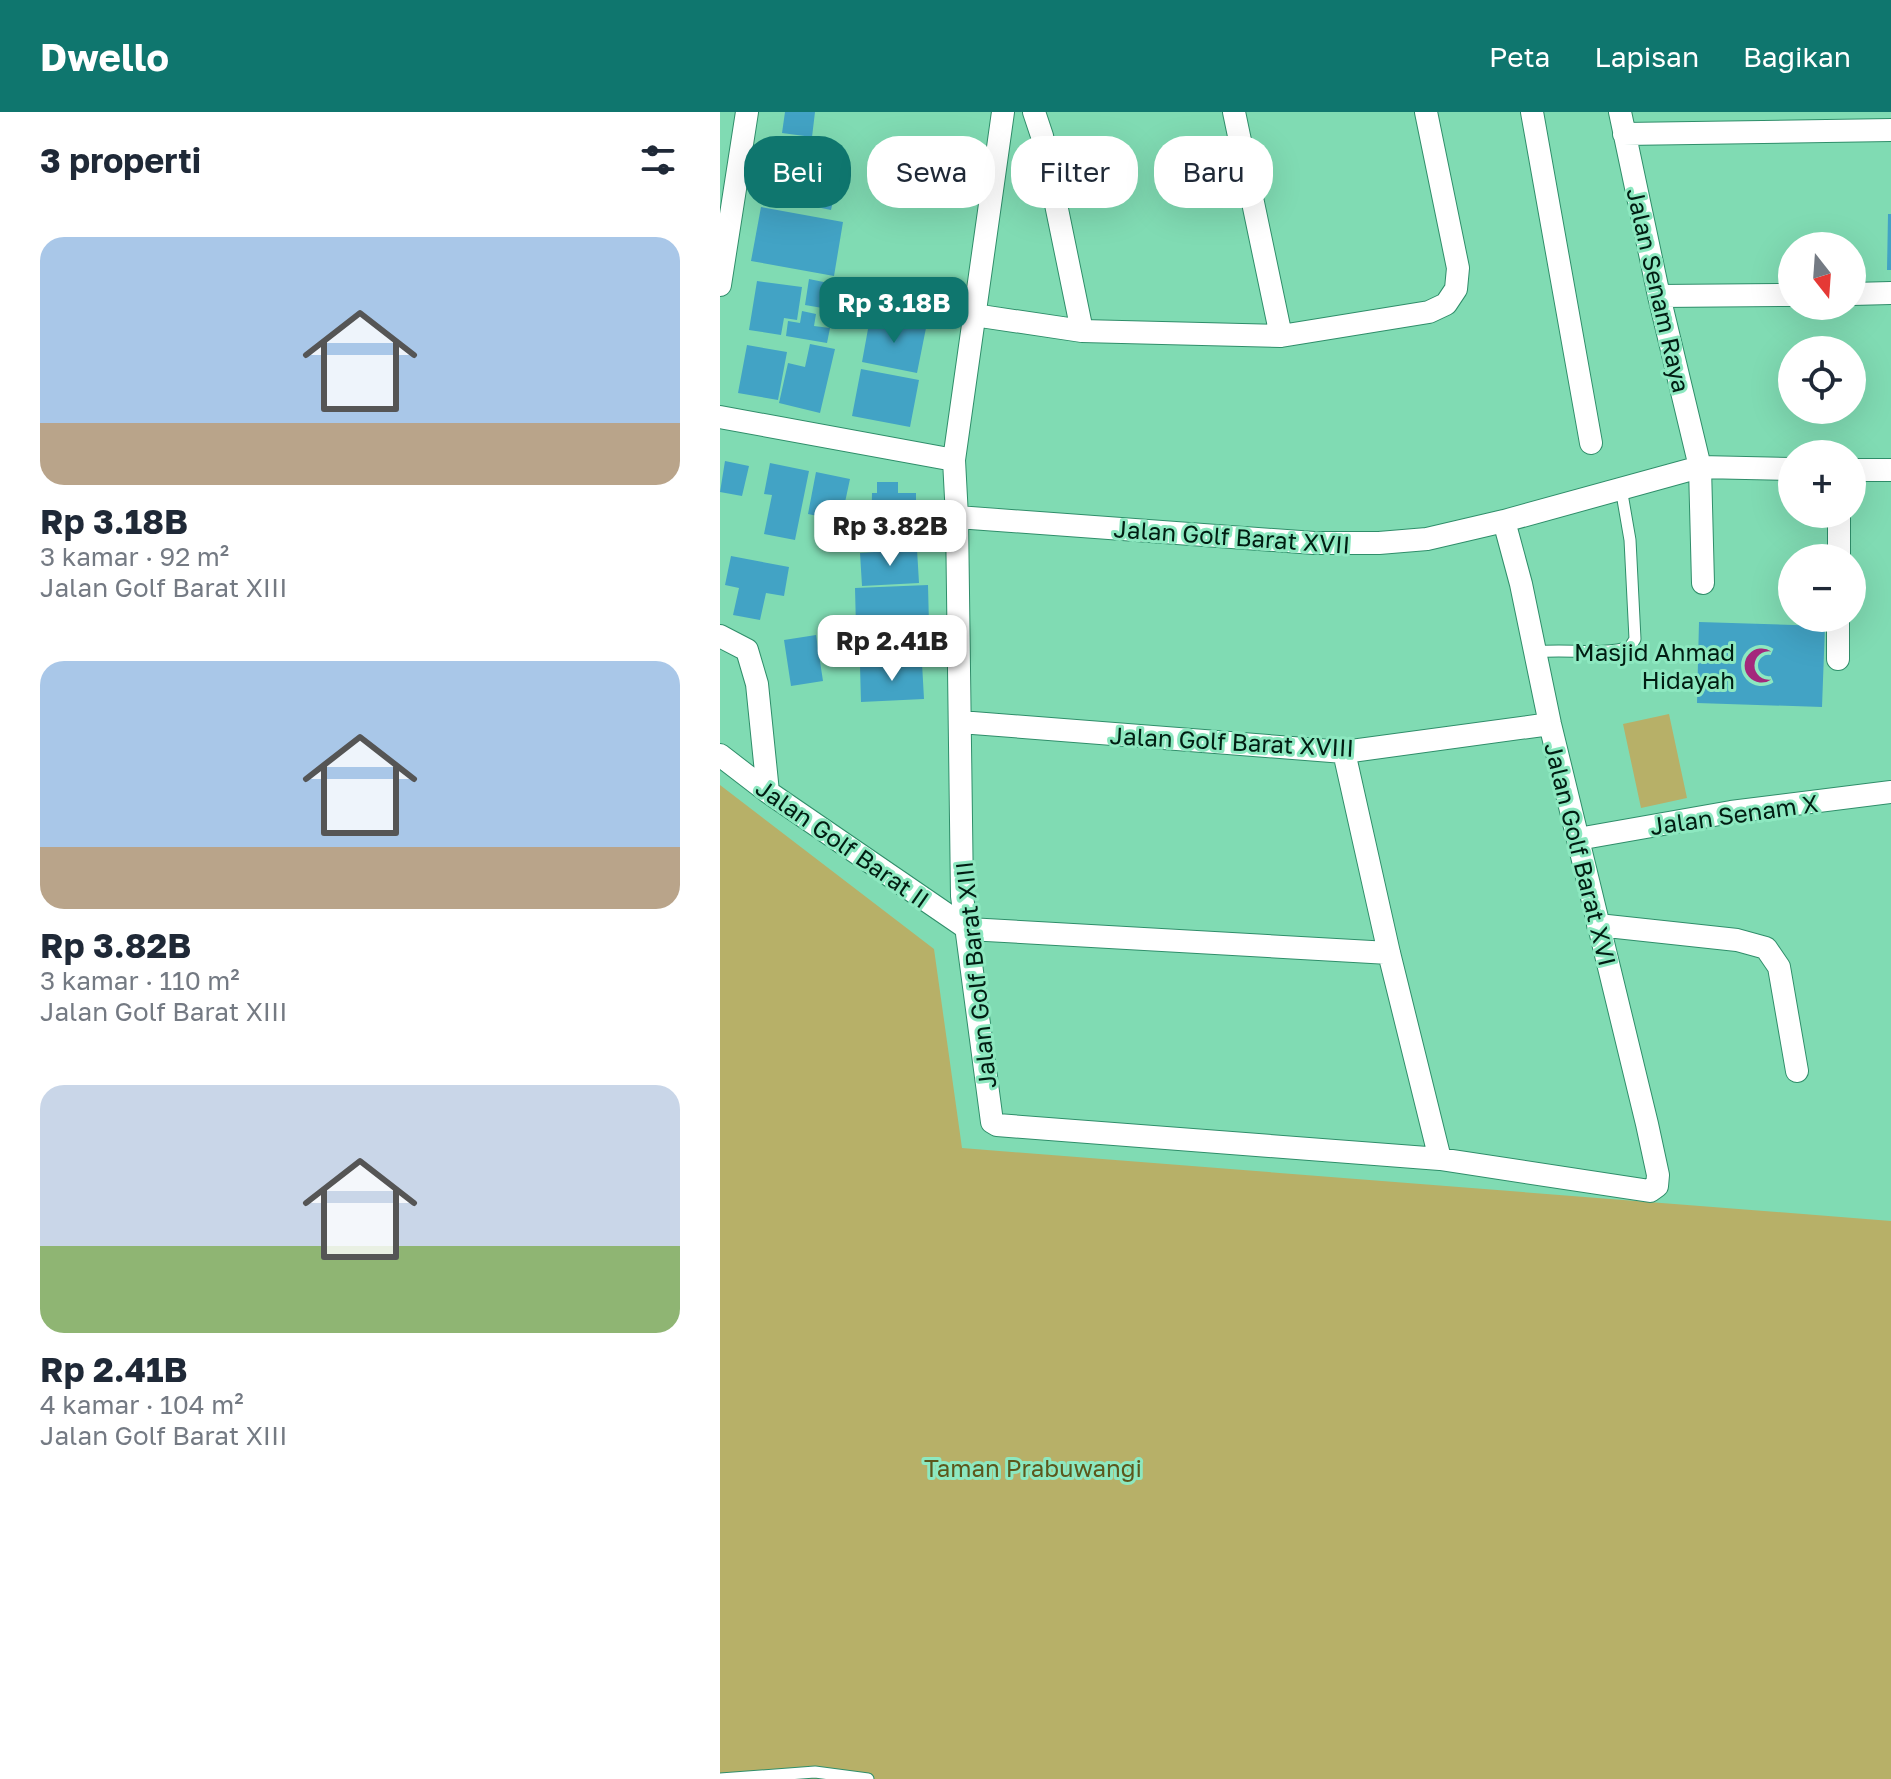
<!DOCTYPE html>
<html lang="id">
<meta charset="utf-8">
<style>
body{margin:0;font-family:"Golos Text",sans-serif;background:#f2f2f3;color:#1f2937;height:100vh;display:flex;flex-direction:column;font-size:30px;white-space:nowrap}
*{box-sizing:border-box;margin:0}
p{font-size:26px;color:#747a83}
.icon{flex:none;width:44px;height:44px;fill:none;stroke:currentColor;stroke-width:2;stroke-linecap:round;stroke-linejoin:round}
.map{position:relative;flex:1;overflow:hidden}
.side{display:flex;flex-direction:column;background:#fff;width:720px}
.side>*{flex:none}
.top-card{position:absolute;left:24px;top:24px;width:760px;height:72px;display:flex;gap:16px}
.needle{width:52px;rotate:163deg}
.tools{position:absolute;left:1058px;top:120px;display:grid;gap:16px}
.tools a{display:grid;place-items:center;width:88px;height:88px;border-radius:50%;background:#fff;box-shadow:0 8px 32px #0002;font-size:40px}
.price{position:absolute;translate:-50% -68px;padding:0 18px;border-radius:16px;background:#fff;color:#222;font-size:26px;line-height:52px;filter:drop-shadow(0 2px 4px #0008)}
.price::after{content:'';position:absolute;left:50%;top:48px;width:24px;height:18px;margin-left:-12px;background:inherit;clip-path:polygon(0 0,100% 0,50% 100%)}
.price.on{background:#0f766e;color:#fff}
ul{padding:0;list-style:none}
li{display:grid;align-content:center;gap:16px;height:424px;padding:0 40px}
li span{display:grid;place-items:center;height:248px;border-radius:24px;color:#555}
li>.icon{margin-inline-start:auto}
span .icon{width:144px;height:144px;fill:#fffc;stroke-width:1}
li b{font-size:34px}
h2{display:flex;justify-content:space-between;align-items:center;height:96px;padding:0 40px;font-size:34px}
.pill{padding:0 28px;border-radius:32px;background:#fff;box-shadow:0 8px 32px #0002;font-size:28px;line-height:72px}
.pill.on{background:#0f766e;color:#fff}
header{display:flex;align-items:center;gap:48px;box-sizing:border-box;height:112px;padding:0 40px;background:#0f766e;color:#fff}
header strong{font-size:38px}
nav{display:flex;gap:44px;margin-inline-start:auto;font-size:28px}
main{display:flex;flex:1;min-height:0}
.map>svg:first-child{display:block}
</style>
<header>
<strong>Dwello</strong>
<nav><a>Peta</a><a>Lapisan</a><a>Bagikan</a></nav>
</header>
<main>
<section class="side">
<h2>3 properti<svg class="icon" aria-label="filters" viewBox="0 0 24 24"><path d="M4 7h16M4 17h16"/><circle cx="9" cy="7" r="2"/><circle cx="15" cy="17" r="2"/></svg></h2>
<ul>
<li><span style="background:linear-gradient(#a9c7e8 75%,#b9a48a 0)"><svg class="icon" aria-label="home" viewBox="0 0 24 24"><path d="M3 11l9-7 9 7M6 9v11h12V9"/></svg></span><div><b>Rp 3.18B</b><p>3 kamar · 92 m²</p><p>Jalan Golf Barat XIII</p></div></li>
<li><span style="background:linear-gradient(#a9c7e8 75%,#b9a48a 0)"><svg class="icon" aria-label="home" viewBox="0 0 24 24"><path d="M3 11l9-7 9 7M6 9v11h12V9"/></svg></span><div><b>Rp 3.82B</b><p>3 kamar · 110 m²</p><p>Jalan Golf Barat XIII</p></div></li>
<li><span style="background:linear-gradient(#c9d6e8 65%,#8fb573 0)"><svg class="icon" aria-label="home" viewBox="0 0 24 24"><path d="M3 11l9-7 9 7M6 9v11h12V9"/></svg></span><div><b>Rp 2.41B</b><p>4 kamar · 104 m²</p><p>Jalan Golf Barat XIII</p></div></li>
</ul>
</section>
<div class="map">
<svg width="1171" height="1667" viewBox="0 0 1171 1667">
<rect width="100%" height="100%" fill="#80dbb3"/>
<path fill="#b7b068" d="M949 602 967 686 921 696 903 612Z
M0 673 214 837 242 1036 1171 1109V1667H0Z"/>
<path fill="#42a3c5" d="M65 0H95L92 25 62 21Z
M72 30 109 38 106 54 120 57 111 98 43 84 52 42 68 45Z
M41 95 123 110 114 164 31 149Z
M1168 102H1171V158H1167Z
M89 167 118 173 114 198 85 193Z
M37 169 82 175 77 208 64 206 61 223 29 218Z
M82 199 96 202 94 214 110 216 107 231 66 224 68 209 80 211Z
M150 206 206 216 197 261 142 250Z
M90 232 115 237 100 301 59 291 68 251 85 255Z
M27 233 67 240 58 288 18 281Z
M141 257 199 268 190 315 132 304Z
M5 349 29 354 22 384 0 380Z
M50 351 89 359 75 428 44 422 52 383 44 382Z
M96 360 130 367 121 409 88 402Z
M157 370H178V381H196V429L151 428 152 381H157Z
M197 437 199 471 142 474 140 441Z
M11 444 69 455 64 484 46 481 40 508 13 503 19 476 5 473Z
M208 473 209 513 136 516 135 476Z
M979 510 1105 514 1102 595 977 591Z
M209 517 210 547 137 550 136 520Z
M96 523 103 569 71 574 64 528Z
M202 551 204 587 141 590 140 554Z"/>
<g fill="none" stroke-linecap="round" stroke-linejoin="round">
<defs>
<path id="lane" d="M815 540C846 536 881 544 910 535L915 527 910 428 901 376
M0 1667 95 1660 148 1667"/>
<path id="street" d="M283 0 234 348 237 405 242 784 272 1010 277 1013 720 1047 930 1079 937 1074 938 1063 927 1012 830 612 801 472 784 409
M314 0 322 24 362 219
M514 0 561 224
M812 0 871 331
M900 0 939 184 980 355 983 471
M904 22 1171 18
M0 173 27 0
M1132 182 1171 181
M939 184 1072 183
M254 203 362 219 561 224 709 200 726 192 736 177 738 156 706 0
M0 305 234 348
M1132 358H1171
M237 405 594 431H659L707 427 784 409 980 355 1072 357
M1119 446V402
M0 524 27 538 37 572 48 680
M1118 547V506
M240 610 624 640 830 612
M624 640 669 841 720 1047
M0 643 48 680 248 817 669 841
M858 727 1011 700 1171 680
M878 813 1017 828 1046 836 1059 855 1077 959"/>
</defs>
<use href="#lane" stroke="#2f8e6a" stroke-width="13"/>
<use href="#street" stroke="#2f8e6a" stroke-width="24"/>
<use href="#lane" stroke="#fff" stroke-width="11"/>
<use href="#street" stroke="#fff" stroke-width="22"/>
</g>
<defs>
<symbol id="mosque-bare" viewBox="-9 -9 18 18"><path d="M3.5-4.9A6 6 0 1 0 3.5 4.9A5 5 0 1 1 3.5-4.9Z" fill="#a4287c" stroke="#8de8c0" stroke-width="2.5" paint-order="stroke"/></symbol>
</defs>
<g fill-rule="evenodd">
<use href="#mosque-bare" x="1016" y="528" width="51" height="51"/>
</g>
<g text-anchor="middle" dominant-baseline="central" stroke-width="6" stroke-linejoin="round" paint-order="stroke">
<g font-size="24" fill="#011d12" stroke="#8de8c0">
<text transform="translate(939 178) rotate(77)">Jalan Senam Raya</text>
<text transform="translate(512 424) rotate(4)">Jalan Golf Barat XVII</text>
<text transform="translate(512 629) rotate(3)">Jalan Golf Barat XVIII</text>
<text transform="translate(1014 702) rotate(-8)">Jalan Senam X</text>
<text transform="translate(123 731) rotate(35)">Jalan Golf Barat II</text>
<text transform="translate(861 742) rotate(76)">Jalan Golf Barat XVI</text>
<text transform="translate(255 863) rotate(-96)">Jalan Golf Barat XIII</text>
</g>
<g font-size="24" fill="#011d12" stroke="#8de8c0" text-anchor="end">
<text x="1015" y="539">Masjid Ahmad<tspan x="1015" dy="28">Hidayah</tspan></text>
</g>
<g font-size="24" fill="#5c571c" stroke="#8de8c0">
<text x="313" y="1355">Taman Prabuwangi</text>
</g>
</g>
</svg>
<div class="tools">
<a><svg class="needle" viewBox="-14 -14 28 28"><path d="M0-13l5 13h-10z" fill="#e53935"/><path d="M0 13l5-13h-10z" fill="#747a83"/></svg></a>
<a><svg class="icon" aria-label="locate" viewBox="0 0 24 24"><circle cx="12" cy="12" r="6"/><path d="M12 2v4M12 18v4M2 12h4M18 12h4"/></svg></a>
<a>+</a>
<a>−</a>
</div>
<b class="price on" style="left:174px;top:233px">Rp 3.18B</b>
<b class="price" style="left:170px;top:456px">Rp 3.82B</b>
<b class="price" style="left:172px;top:571px">Rp 2.41B</b>
<div class="top-card">
<a class="pill on">Beli</a>
<a class="pill">Sewa</a>
<a class="pill">Filter</a>
<a class="pill">Baru</a>
</div>
</div>
</main>
